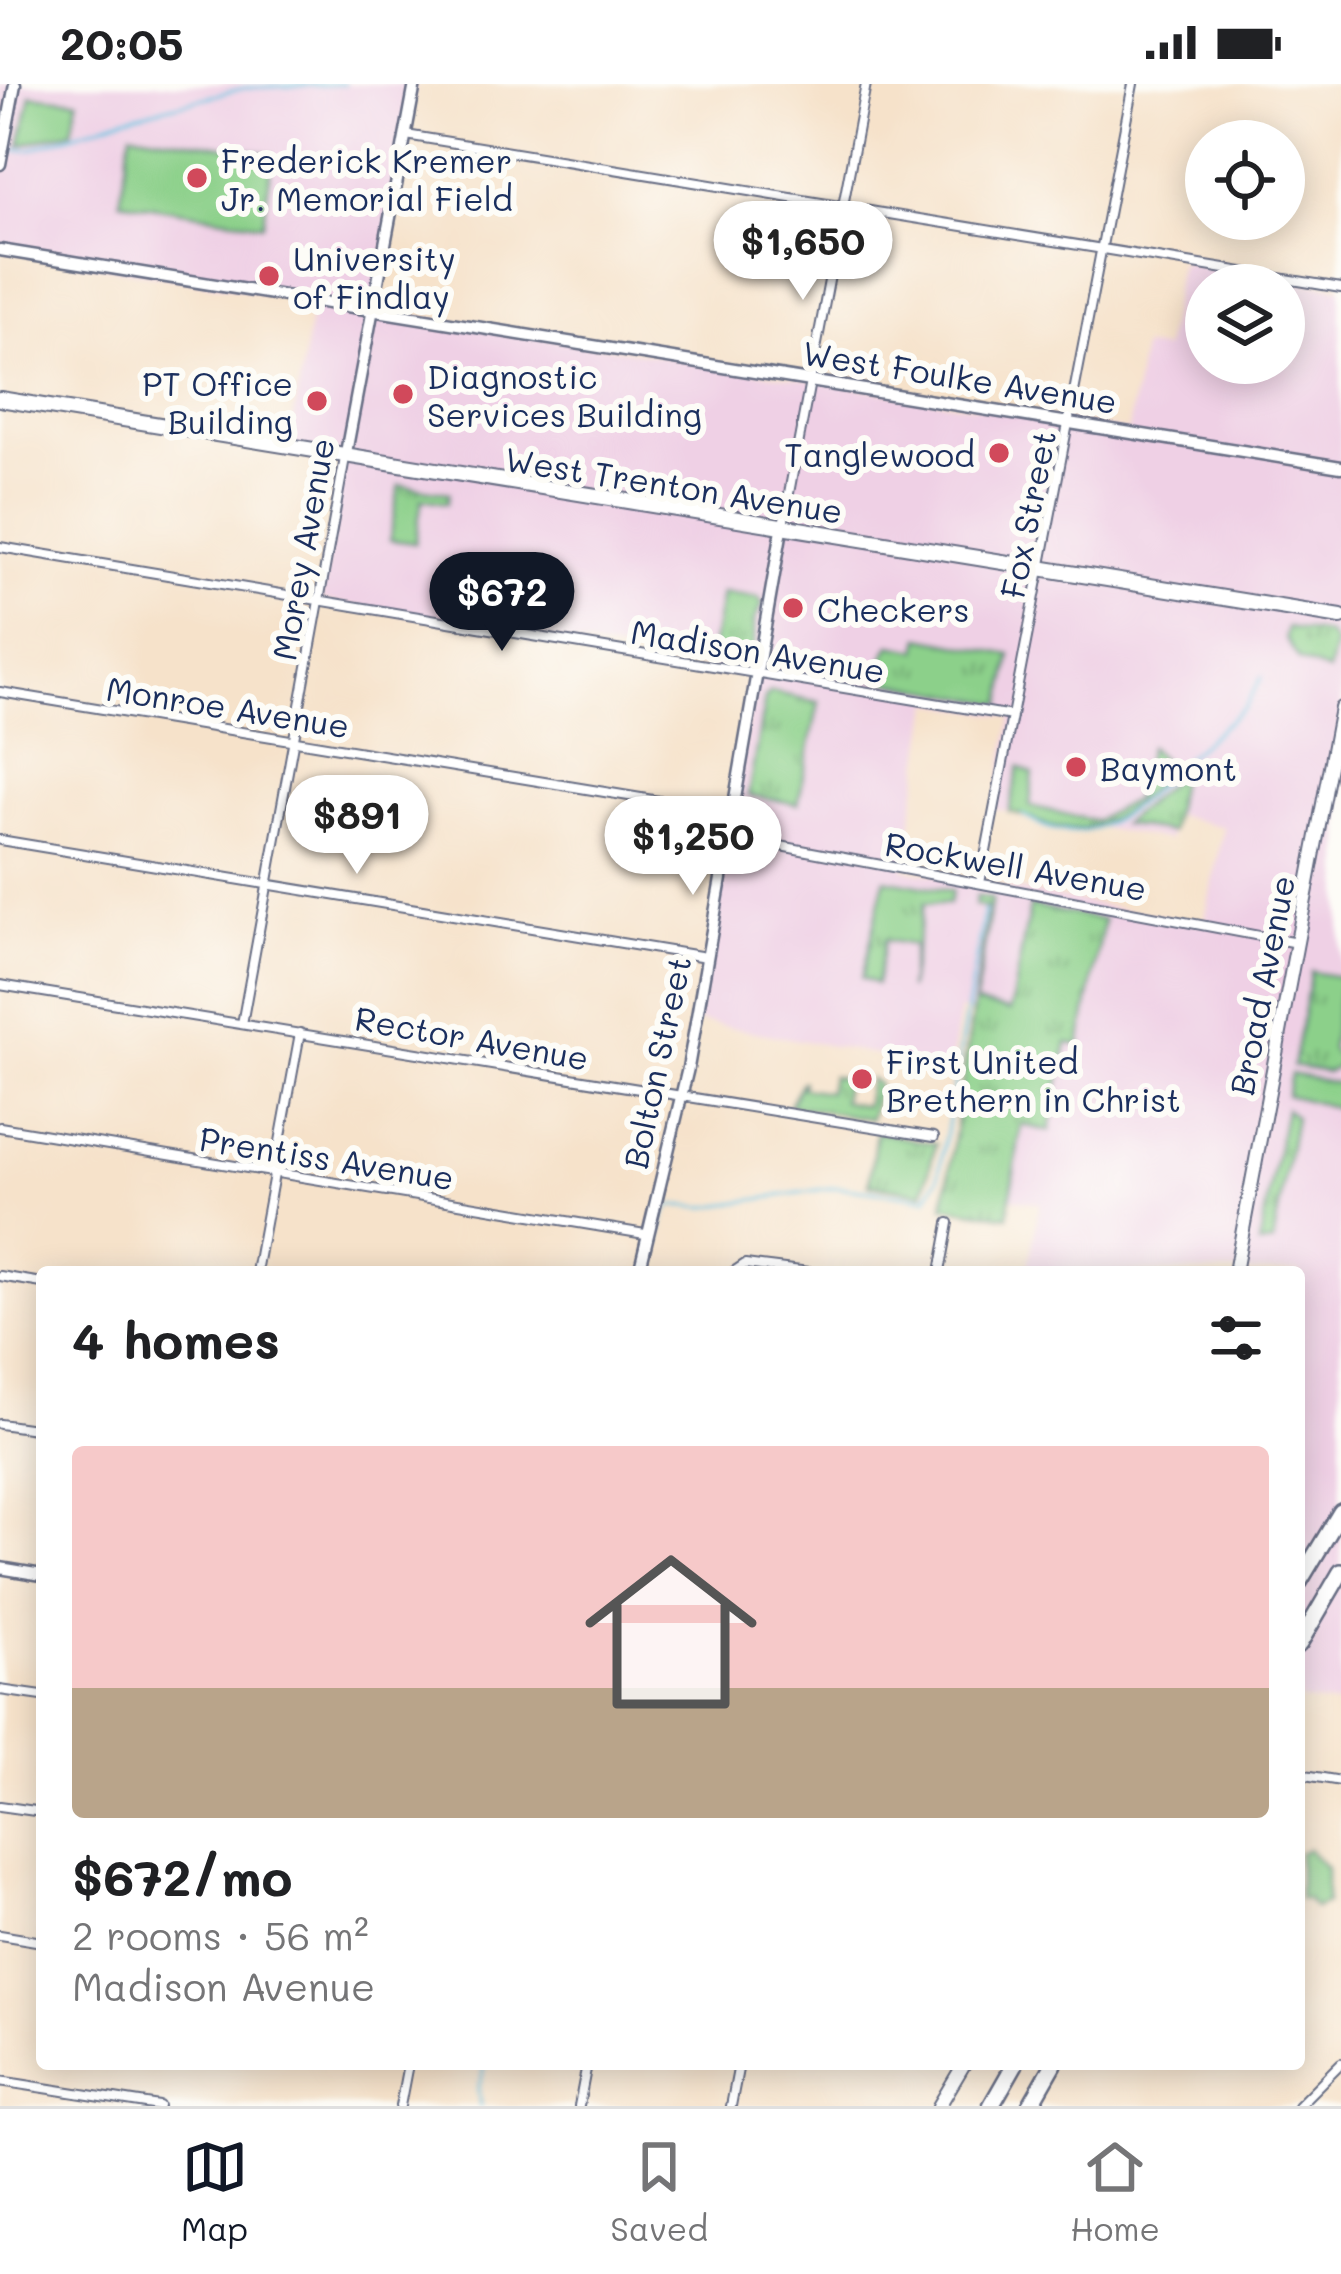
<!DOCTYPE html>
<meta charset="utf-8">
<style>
body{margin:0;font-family:Mali,sans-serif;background:#f2f2f2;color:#202124;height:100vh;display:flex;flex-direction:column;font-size:45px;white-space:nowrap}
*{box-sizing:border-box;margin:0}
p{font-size:39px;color:#757577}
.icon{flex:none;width:66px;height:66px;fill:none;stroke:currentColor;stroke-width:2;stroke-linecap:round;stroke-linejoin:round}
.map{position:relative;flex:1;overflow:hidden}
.drawer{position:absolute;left:36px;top:1182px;width:1269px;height:804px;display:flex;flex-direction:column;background:#fff;border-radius:12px;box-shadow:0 6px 30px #0003}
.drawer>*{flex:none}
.tools{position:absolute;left:1185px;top:36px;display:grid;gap:24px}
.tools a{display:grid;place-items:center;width:120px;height:120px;border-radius:50%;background:#fff;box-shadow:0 6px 30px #0003;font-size:60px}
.price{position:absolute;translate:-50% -102px;padding:0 27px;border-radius:42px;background:#fff;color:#222;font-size:39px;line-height:78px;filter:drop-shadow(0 3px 6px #0008)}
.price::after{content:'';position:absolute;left:50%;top:72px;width:36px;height:27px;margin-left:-18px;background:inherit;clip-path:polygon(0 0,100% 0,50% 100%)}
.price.on{background:#111827;color:#fff}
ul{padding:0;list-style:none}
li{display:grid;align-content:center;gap:24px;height:636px;padding:0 36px}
li span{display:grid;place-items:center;height:372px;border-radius:12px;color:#555}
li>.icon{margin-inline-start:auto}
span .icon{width:216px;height:216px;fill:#fffc;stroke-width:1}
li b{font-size:51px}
h2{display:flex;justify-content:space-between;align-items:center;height:144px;padding:0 36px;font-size:51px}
.status{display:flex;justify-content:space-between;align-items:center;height:84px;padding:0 60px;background:#fff;direction:ltr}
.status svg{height:33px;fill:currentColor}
.menu{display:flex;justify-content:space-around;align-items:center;height:168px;border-top:3px solid #e0e0e0;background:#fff;font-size:33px;color:#757577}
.menu a{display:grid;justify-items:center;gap:6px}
.menu .on{color:#111827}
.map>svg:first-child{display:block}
</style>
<div class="status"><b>20:05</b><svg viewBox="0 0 49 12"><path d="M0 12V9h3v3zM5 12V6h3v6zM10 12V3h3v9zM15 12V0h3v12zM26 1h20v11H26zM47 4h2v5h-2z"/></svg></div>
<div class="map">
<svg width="1341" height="2022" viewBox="0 0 1341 2022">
<defs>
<pattern id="grass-tufts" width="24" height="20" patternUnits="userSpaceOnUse" patternTransform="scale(3)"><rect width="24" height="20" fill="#8cd08a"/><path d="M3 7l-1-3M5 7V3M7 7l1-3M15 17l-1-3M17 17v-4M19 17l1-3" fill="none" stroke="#72a974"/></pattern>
</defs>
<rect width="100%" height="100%" fill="#fdfcf7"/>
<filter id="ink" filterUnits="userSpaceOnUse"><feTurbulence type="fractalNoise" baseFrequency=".00833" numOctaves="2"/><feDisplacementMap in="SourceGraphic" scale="24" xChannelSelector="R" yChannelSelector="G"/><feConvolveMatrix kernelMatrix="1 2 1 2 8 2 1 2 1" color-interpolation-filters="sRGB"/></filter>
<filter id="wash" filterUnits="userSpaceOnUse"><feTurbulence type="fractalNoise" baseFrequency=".004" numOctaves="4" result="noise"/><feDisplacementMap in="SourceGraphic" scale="48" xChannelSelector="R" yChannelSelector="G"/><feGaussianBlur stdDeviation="2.7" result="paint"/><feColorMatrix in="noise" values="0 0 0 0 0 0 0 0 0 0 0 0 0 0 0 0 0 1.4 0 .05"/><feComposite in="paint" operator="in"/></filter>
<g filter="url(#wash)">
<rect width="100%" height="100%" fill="#f6e2ca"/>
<path fill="#efd0e5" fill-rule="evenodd" d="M0 0H416L374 226 1128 347 1142 263 1164 265 1180 177 1341 204V1622L1299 1616V1188H1027L1040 1119 947 1103 973 928 960 926 950 984 696 937 756 591 321 516 344 374 289 364 313 217 0 166ZM1206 201H1284V279H1206ZM931 619 1012 633 994 725 1168 756 1174 731 1224 743 1204 840 904 785Z"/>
<path fill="url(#grass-tufts)" stroke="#548074" stroke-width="3" d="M399 401 449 409 447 419 422 415 415 459 390 456Z
M722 509 758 514 763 520 754 537V573L712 564Z
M1287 544 1327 550 1335 560 1328 588 1299 576 1285 554Z
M921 553 1011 571 1003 620 872 595 891 561 918 566Z
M771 608 819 618 798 720 748 711 765 614Z
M1149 663 1171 684C1139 716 1105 754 1055 743 1038 740 1026 730 1009 728L1019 683 1033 690 1030 722 1094 737 1134 715Z
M1180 690 1170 748 1122 740Z
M885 795 952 807 949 820H924L908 906 913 861 885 856 876 900 862 894Z
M976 812 992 815 975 920 1010 927 1030 822 1104 836 1080 961 1067 959 1050 1047 1021 1041 1008 1132 944 1122 988 825 975 821Z
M1311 888 1341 893 1331 965 1339 975 1336 984 1326 988 1293 982Z
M1291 990 1341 1000V1025L1286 1011Z
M831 992 846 995 842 1017 865 1022 870 995 878 1000 870 1035 789 1021 803 996 802 1004 828 1008Z
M1285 1024 1295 1033 1273 1159 1259 1161Z
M876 1048 936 1060 923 1109 869 1100Z"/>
<path fill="#8cd08a" stroke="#548074" stroke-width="3" d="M31 11 78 16 72 47 20 61Z
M131 48 273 70 263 140 120 117Z
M1308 1765 1326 1784V1819L1315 1824 1307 1815H1299V1769Z"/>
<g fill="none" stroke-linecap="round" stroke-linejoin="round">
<path stroke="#63c1e1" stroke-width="3" d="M8 66 31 65 122 34 245 4 344 0
M1185 674 1245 623 1262 593
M1023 731C1084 773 1128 729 1173 688
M651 1188 665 1129 673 1121 707 1123 837 1103 927 1114 938 1094 984 827
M480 2022 478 2004 486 1980"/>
</g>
</g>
<g filter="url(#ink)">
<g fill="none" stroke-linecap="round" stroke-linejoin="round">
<defs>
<path id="minor" d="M406 51 1341 204
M783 441 866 0
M0 463 1012 632
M0 608 665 718 730 734
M727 752 1297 859
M0 756 706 873
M980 799 1133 0
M0 901 934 1053
M242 940 345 374
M0 1043 645 1150
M256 1188 300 949
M733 1188 745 1180 809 1188
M940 1188 949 1139
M0 1192 42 1199
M0 1340 42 1346
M0 1606 42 1612
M1299 1690 1341 1697
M0 1722 42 1728
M0 1851 42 1858
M0 1997 159 2022
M400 2022 408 1980
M579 2022 587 1980
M731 2022 739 1980
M1298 2022 1341 1979"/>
<path id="tertiary" d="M0 80 15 0
M0 166 1341 383
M345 374 415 0
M639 1188 688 984 782 445
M0 1484 42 1491"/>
<path id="secondary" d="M1235 1188 1341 624
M939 2022 964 1980"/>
<path id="primary" d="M0 315 1341 533"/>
<path id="motorway" d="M1299 1498 1341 1428
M1299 1560 1341 1488
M991 2022 1015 1980
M1030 2022 1054 1980"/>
</defs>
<use href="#minor" stroke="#686e84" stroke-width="12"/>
<use href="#tertiary" stroke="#686e84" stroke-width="15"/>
<use href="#secondary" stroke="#686e84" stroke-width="16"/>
<use href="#primary" stroke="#686e84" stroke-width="18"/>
<use href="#motorway" stroke="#686e84" stroke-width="20"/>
<use href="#minor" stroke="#fff" stroke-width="8"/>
<use href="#tertiary" stroke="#fff" stroke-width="10"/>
<use href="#secondary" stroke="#fff" stroke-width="12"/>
<use href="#primary" stroke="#fff" stroke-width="14"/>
<use href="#motorway" stroke="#fff" stroke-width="15"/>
</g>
</g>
<g fill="#d1495b" stroke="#fdfcf7" stroke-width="4.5">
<circle cx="197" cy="94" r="12"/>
<circle cx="269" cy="192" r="12"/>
<circle cx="403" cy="310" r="12"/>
<circle cx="317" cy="317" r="12"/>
<circle cx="999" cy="369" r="12"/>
<circle cx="793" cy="524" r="12"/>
<circle cx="1076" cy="683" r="12"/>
<circle cx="862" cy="995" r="12"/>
</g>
<g text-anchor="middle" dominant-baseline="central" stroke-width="12" stroke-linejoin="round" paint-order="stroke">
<g font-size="33" fill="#1b2f5e" stroke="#fdfcf7" text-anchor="start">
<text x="221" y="75">Frederick Kremer<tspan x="221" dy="38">Jr. Memorial Field</tspan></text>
<text x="293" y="173">University<tspan x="293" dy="38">of Findlay</tspan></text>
<text x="427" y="291">Diagnostic<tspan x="427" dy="38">Services Building</tspan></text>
<text x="293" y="298" text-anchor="end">PT Office<tspan x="293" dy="38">Building</tspan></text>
<text x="975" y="369" text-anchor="end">Tanglewood</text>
<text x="817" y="524">Checkers</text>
<text x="1100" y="683">Baymont</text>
<text x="886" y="976">First United<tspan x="886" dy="38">Brethern in Christ</tspan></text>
</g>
<g font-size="33" fill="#1b2f5e" stroke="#fdfcf7">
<text transform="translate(960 292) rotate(9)">West Foulke Avenue</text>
<text transform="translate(674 400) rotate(9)">West Trenton Avenue</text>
<text transform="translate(1027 430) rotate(-79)">Fox Street</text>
<text transform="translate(302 465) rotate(-80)">Morey Avenue</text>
<text transform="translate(758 566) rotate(9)">Madison Avenue</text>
<text transform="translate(228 622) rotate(9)">Monroe Avenue</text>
<text transform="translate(1016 781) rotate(10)">Rockwell Avenue</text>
<text transform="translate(1261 901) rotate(-79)">Broad Avenue</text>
<text transform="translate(472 953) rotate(10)">Rector Avenue</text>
<text transform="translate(656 978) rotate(-78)">Bolton Street</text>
<text transform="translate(327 1073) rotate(9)">Prentiss Avenue</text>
</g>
</g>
</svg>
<div class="tools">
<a><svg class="icon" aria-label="locate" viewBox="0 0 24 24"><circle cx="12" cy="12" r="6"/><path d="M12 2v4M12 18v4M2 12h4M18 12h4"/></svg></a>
<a><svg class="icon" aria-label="layers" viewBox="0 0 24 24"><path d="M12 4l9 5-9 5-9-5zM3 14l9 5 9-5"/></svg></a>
</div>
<b class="price" style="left:803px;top:219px">$1,650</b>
<b class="price on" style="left:502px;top:570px">$672</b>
<b class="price" style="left:357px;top:793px">$891</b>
<b class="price" style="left:693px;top:814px">$1,250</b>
<section class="drawer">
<h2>4 homes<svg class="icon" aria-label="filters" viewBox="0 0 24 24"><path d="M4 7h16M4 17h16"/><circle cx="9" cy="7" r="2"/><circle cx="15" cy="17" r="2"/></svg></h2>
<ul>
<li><span style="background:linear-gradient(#f6c9c9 65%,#b9a48a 0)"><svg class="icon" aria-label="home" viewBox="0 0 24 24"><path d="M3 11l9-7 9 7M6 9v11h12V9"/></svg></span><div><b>$672/mo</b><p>2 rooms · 56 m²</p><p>Madison Avenue</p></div></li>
</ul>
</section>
</div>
<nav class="menu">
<a class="on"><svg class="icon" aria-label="map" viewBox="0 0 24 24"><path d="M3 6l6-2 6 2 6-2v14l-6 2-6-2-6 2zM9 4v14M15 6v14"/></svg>Map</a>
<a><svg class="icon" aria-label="saved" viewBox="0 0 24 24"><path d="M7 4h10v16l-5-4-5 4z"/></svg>Saved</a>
<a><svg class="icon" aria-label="home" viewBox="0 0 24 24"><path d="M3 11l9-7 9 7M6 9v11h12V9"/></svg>Home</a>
</nav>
